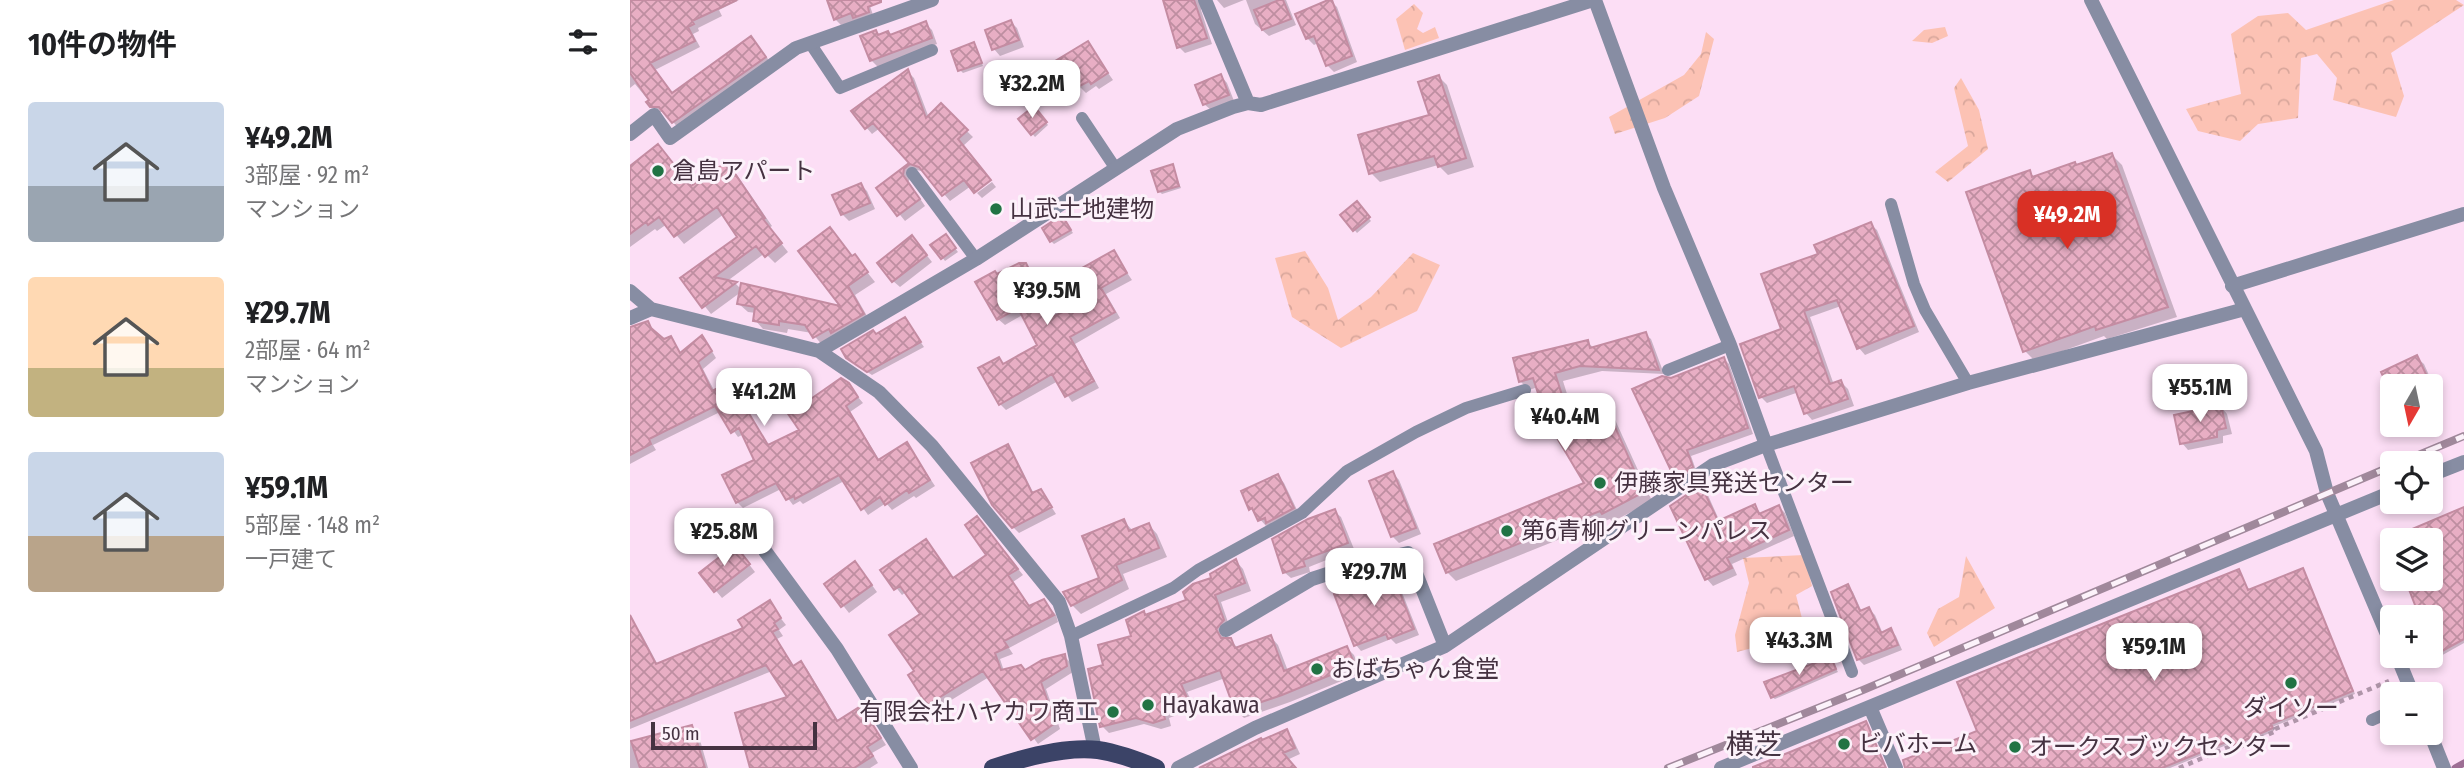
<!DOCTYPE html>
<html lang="ja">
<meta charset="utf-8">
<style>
body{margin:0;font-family:"Fira Sans Condensed","Noto Sans JP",sans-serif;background:#f6f6f6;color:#202124;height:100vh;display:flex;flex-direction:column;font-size:26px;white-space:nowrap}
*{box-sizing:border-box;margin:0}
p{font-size:23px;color:#757577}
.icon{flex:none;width:38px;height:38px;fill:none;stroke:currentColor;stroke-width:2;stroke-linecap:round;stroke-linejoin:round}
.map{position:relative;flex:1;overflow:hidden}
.panel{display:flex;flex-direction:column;background:#fff;width:630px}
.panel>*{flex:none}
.needle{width:46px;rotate:189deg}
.fabs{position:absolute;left:1750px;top:374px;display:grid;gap:14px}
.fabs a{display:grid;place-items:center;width:63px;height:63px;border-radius:7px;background:#fff;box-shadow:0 4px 10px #0003;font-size:35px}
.scale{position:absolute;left:21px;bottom:18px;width:166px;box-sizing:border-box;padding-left:7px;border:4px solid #453241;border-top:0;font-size:19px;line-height:24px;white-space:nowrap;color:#453241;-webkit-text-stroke:5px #fcf2fa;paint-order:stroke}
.price{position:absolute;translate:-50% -60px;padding:0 16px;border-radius:14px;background:#fff;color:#222;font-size:23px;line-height:46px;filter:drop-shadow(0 2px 4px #0008)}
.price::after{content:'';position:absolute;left:50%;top:42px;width:21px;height:16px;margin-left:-10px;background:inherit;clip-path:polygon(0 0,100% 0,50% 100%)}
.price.on{background:#d93025;color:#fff}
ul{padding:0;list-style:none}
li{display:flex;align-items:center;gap:21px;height:175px;padding:0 28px}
li span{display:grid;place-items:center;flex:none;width:196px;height:140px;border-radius:7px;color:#555}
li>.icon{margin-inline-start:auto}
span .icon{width:84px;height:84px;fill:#fffc;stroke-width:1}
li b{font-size:30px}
h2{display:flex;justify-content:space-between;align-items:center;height:84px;padding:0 28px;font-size:30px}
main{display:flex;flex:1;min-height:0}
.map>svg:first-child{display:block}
</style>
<main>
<section class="panel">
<h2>10件の物件<svg class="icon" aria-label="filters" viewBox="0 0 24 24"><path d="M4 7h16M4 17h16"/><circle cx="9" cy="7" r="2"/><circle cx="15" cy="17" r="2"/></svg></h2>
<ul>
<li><span style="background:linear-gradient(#c9d6e8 60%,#9aa5b1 0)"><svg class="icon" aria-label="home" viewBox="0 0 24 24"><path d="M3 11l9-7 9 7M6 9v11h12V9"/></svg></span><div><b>¥49.2M</b><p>3部屋 · 92 m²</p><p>マンション</p></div></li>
<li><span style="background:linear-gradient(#ffd9b3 65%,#c2b280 0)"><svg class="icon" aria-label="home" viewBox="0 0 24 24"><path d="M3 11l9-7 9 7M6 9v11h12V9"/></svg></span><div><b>¥29.7M</b><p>2部屋 · 64 m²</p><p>マンション</p></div></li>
<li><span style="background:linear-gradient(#c9d6e8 60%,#b9a48a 0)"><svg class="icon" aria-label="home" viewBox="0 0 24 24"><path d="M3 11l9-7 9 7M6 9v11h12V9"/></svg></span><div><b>¥59.1M</b><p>5部屋 · 148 m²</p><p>一戸建て</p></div></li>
</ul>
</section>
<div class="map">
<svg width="1834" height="768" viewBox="0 0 1834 768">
<defs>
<pattern id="forest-crowns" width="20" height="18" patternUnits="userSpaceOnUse" patternTransform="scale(1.75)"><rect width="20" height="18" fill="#fcc2b4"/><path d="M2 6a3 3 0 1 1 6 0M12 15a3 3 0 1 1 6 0" fill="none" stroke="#d9a79c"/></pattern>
<pattern id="building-cross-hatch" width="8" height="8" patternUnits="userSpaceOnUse" patternTransform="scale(1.75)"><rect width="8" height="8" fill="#e8aec4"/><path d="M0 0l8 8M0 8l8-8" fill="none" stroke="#be8ea1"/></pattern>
</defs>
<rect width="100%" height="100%" fill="#fcdef5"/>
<path fill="url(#forest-crowns)" d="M1764 0H1826L1834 5 1761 53 1774 96 1766 117 1703 100 1707 78 1687 54 1671 58 1668 118 1628 124 1610 141 1568 131 1556 109 1611 94 1601 34 1628 16 1658 13 1676 30Z
M784 4 793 13 787 29 793 33 805 27 809 38 775 50 766 19Z
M1315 27 1318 36 1302 43 1282 41 1294 30Z
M1076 32 1084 39 1069 96 1035 118 985 134 979 117 1054 75 1071 54Z
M1331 78 1349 110 1358 149 1318 182 1305 172 1338 146 1324 88Z
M675 251 698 288 708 320 741 297 783 253 810 265 787 311 711 348 662 317 645 258Z
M1174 555 1182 586 1166 595 1176 634 1107 652 1105 635 1119 583 1113 558Z
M1336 556 1365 608 1304 647 1297 633 1308 609 1329 597Z"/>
<path fill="#0003" d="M0 0H109L89 10 92 16 68 28 69 31 63 34 70 47 25 70 43 94 121 38 142 64 49 129 35 112H28L5 84 0 88Z
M198 0H238L244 18 211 25 205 19Z
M534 0H573L571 10 582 44 555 53 549 47Z
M587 0H614L594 8Z
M616 0H656L666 25 639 36 625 24Z
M701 1 707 7 727 62 704 72 697 65 688 43 684 45 677 38Z
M381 22 387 28 394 47 370 56 364 49Z
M295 23 302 30 307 44 248 67 241 60 246 32 250 36H261Z
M457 43 483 80 469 89 466 86 456 93 451 88 447 90 441 83 428 62Z
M344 44 353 66 333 73 330 70Z
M278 72 284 78 299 118 311 106 343 137 333 146 341 186 320 201 295 172 287 170 280 175 279 182 295 206 275 221 249 189 282 163 250 128 242 134 236 127Z
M591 76 597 83 604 101 581 110 574 104Z
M809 77 817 85 844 167 818 175 808 165 750 182 741 173 801 116Z
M404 108 418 125 405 137 390 119Z
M1482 155 1492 165 1547 317 1477 339 1474 336 1405 361 1395 351 1399 172 1405 178Z
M97 164 105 172 142 226 139 228 158 252 145 263 135 253 96 282 106 284 112 290 214 309 170 252 225 257 245 282 225 295 241 323 193 346 182 333 158 329 157 333 133 329 125 320 126 313 118 312 109 304 111 292 81 314 53 279 110 237 94 214 54 244 37 224 27 231 25 229 0 247V192L62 188Z
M542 166 551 188 532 194 529 191Z
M362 182 366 187 352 198 347 193Z
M231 185 237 191 245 209 219 221 212 214Z
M727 204 741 221 727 233 712 215Z
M432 217 443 233 424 244 421 241Z
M1240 224 1247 230 1289 332 1235 355 1229 348 1211 306 1180 317 1204 385 1211 382 1218 389 1224 406 1182 420 1176 413 1169 392 1137 403 1131 397 1153 331 1190 255Z
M318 239 328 252 315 261 303 245Z
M288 244 302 262 270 287 263 281Z
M483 252 502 280 476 294 490 318 445 344 469 388 442 402 428 381 376 410 370 404 369 359 374 365 409 346 394 314 375 325 368 319 367 275 395 265 402 271 425 318 456 303Z
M275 319 294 347 242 375 222 362 246 336Z
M18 323 34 341 41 338 51 354 72 337 77 343 86 358 73 369 85 392 100 384 106 391 139 447 171 430 166 393 176 404 218 385 233 403 220 412 250 461 277 444 305 486 286 498 284 496 262 510 256 503 238 515 214 481 173 504 170 501 163 505 151 489 113 508 107 502 127 460 114 434 108 437 90 412 23 445 26 450 0 464V328Z
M1015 334 1021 339 1034 374 972 371 933 381 942 410 947 416 973 404 982 413 1022 501 982 522 980 519 826 581 817 572 956 484 908 387 899 390 890 381 957 342 964 348Z
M1787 358 1794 364 1806 391 1801 394V387H1762V393L1753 373Z
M1094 359 1099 364 1123 434 1061 456 1067 473 1052 483 1046 478 1041 380Z
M1591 407 1597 414 1602 434 1593 436V443L1558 450 1552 443Z
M377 446 383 452 404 494 411 491 426 514 389 533 383 527Z
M763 473 769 480 791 534 769 543 762 536Z
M648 476 654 483 669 514 636 526 621 509 613 492Z
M1071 487 1077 493 1090 522 1125 506 1132 515 1149 507 1155 513 1164 536 1102 564 1107 575 1083 586 1077 579Z
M1834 509V643L1809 657 1801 640V541L1762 542 1761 540Z
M704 511 711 517 724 549 679 567 680 572 661 578 654 572Z
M494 521 503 531 519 525 527 534 537 557 493 574 499 589 451 614 442 605 436 593 471 579Z
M353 525 393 575 383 582 400 608 414 601 426 615 428 622 379 648 383 654 370 659 374 671 395 672 434 656 440 662 443 672 416 689 430 729 408 744 359 677 305 710 299 704 286 672 292 615 276 592 272 595 253 571 296 541 324 579 358 555Z
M111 554 125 572 92 598 71 573Z
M606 561 613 569 621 591 591 602 600 628 593 638 594 640H600L609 649 641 637 648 645 658 671 717 648 724 655 731 673 660 702 614 718 606 710 595 678 557 692 565 708 539 718 541 726 531 729 514 724 479 733 472 726 475 667 503 638 514 613 517 616 558 601Z
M760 569 765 575 789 635 766 644 761 639 731 651 726 645 739 583Z
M231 570 247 592 219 613 196 584Z
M1672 570 1725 694 1642 727 1644 731 1608 747 1604 742 1540 768H1277L1349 732 1608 571 1619 592Z
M1218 586 1223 592 1232 612 1239 609 1245 615 1253 634 1261 630 1266 636 1272 650 1234 665 1228 659Z
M139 603 156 625 149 630 153 636 147 639 164 667 171 663 177 669 209 722 231 708 237 715 256 745 242 753 248 763 240 768H122L159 698 142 671 0 729V629L5 627 11 633 28 665 115 629Z
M1200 659 1208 672 1145 699 1142 697Z
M61 727 68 733 78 768H0V739L1 743Z
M656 731 662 737 670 754 657 760 664 768H577Z"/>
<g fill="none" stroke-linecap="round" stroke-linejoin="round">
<path stroke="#9d6e94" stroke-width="7" d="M1825 768 1834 763"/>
</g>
<path fill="url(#building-cross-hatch)" stroke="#c48ca2" stroke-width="2" d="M0 0H107L62 21 64 24 58 27 65 41 20 63 42 93 121 36 136 57 42 123 29 107H20L16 102 19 100 0 73Z
M197 0H251V2L238 7 239 12 223 18 221 13 204 20Z
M533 0H564L577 38 547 48Z
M649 0H653L661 19 632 30 624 10Z
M698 0H702L722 56 696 66 684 36 676 39 665 14Z
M381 20 389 40 362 50 355 30Z
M296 21 302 38 240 61 230 36 246 30 248 35 258 31 260 35Z
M458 41 478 73 461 84 459 81 448 87 445 81 439 84 425 61Z
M344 42 352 63 328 71 321 51Z
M278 69 296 118 311 103 338 130 328 139 361 180 344 193 334 180 312 196 289 167 280 164 274 169 273 175 290 199 267 216 246 188 279 163 243 123 235 129 221 111Z
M591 74 599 95 573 105 565 85Z
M809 75 836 158 808 167 804 156 739 174 728 135 799 115 788 82Z
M404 106 417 122 401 135 388 119Z
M28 144 61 186 97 162 135 218 133 219 152 243 135 257 126 246 84 277 107 282 72 308 50 278 107 237 87 207 44 237 29 217 18 225 16 222 0 234V166Z
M1482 153 1538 307 1466 330 1465 326 1393 352 1336 192 1400 170 1402 177 1445 162 1446 165Z
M543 164 549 186 528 192 521 171Z
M231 183 240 203 211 215 202 195Z
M727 201 740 217 723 231 710 215Z
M432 215 441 230 420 242 412 228Z
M1241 222 1284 326 1227 349 1207 300 1174 311 1200 384 1211 380 1218 399 1174 414 1164 386 1129 398 1110 344 1151 329 1131 274 1188 254 1184 245Z
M200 227 222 256 225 254 238 272 218 286 234 314 201 333 199 329 183 338 175 325 149 321V325L123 321 125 307 107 304 111 283 210 306 168 251Z
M316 234 326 248 311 259 300 245Z
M282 235 297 255 262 282 247 263Z
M484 250 497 273 471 288 485 312 440 337 464 381 435 397 422 374 369 405 348 368 369 357 373 364 407 345 388 308 367 320 345 282 365 271 367 274 389 263H396L422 317 453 303 438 276Z
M275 317 291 342 237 372 216 358 211 349 243 330 246 334Z
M18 321 21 328 34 339 41 336 50 353 72 335 82 351 68 362 82 391 100 382 138 445 169 430 150 402 166 391 175 403 211 378 219 383 228 397 216 406 248 460 277 442 300 480 279 493 277 490 255 505 250 497 231 510 209 475 165 499 164 496 156 500 146 483 106 503 92 475 124 460 109 428 101 433 85 406 19 439 21 444 0 455V327Z
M1016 332 1029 370 950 366 925 373 937 411 942 408 946 414 974 402 1014 492 972 514 970 511 816 573 804 544 954 483 917 421 903 378 889 382 883 358 958 340 960 348Z
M1787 355 1802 387H1758L1751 372Z
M1094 357 1118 428 1057 450 1063 467 1045 479 1002 389 1032 376 1041 378Z
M1591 405 1596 428 1587 430V437L1550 444 1544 415Z
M378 444 402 493 411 489 422 507 382 528 362 505 341 463Z
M763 471 786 528 761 537 739 481Z
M648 474 664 508 636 523 635 518 628 521 622 508 619 510 611 491Z
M1071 485 1088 521 1125 504 1129 514 1149 505 1159 530 1097 558 1102 568 1075 580 1040 506Z
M1834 507V639L1801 657V618H1790L1775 579H1801V541H1754Z
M705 509 718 543 673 560 675 566 653 573 642 539 678 519Z
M347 516 388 569 378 575 399 606 414 599 424 615 374 641 378 647 365 653 371 670 391 665 395 670 412 660 435 654 437 666 411 682 425 723 401 740 353 671 297 705 278 675 284 671 259 635 290 614 270 586 264 590 250 570 296 539 323 578 356 555 335 525Z
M494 519 499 531 519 523 529 548 486 565 492 580 441 606 433 592 469 578 452 536Z
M105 545 120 564 84 592 69 573Z
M606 559 615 583 585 595 594 620 586 629 591 638H601L605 648 641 635 654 671 717 646 725 665 652 695 605 711 590 670 551 684 558 700 533 711 535 719 523 723 506 718 470 727 458 669 473 665 468 645 501 636 496 620 514 611 515 615 556 600 553 592 563 584 581 578 580 574Z
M225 561 242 585 211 607 194 584Z
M760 567 784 629 758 639 756 634 724 646 704 594 737 582 733 573Z
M1673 568 1723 691 1641 724 1643 728 1604 745 1601 740 1532 768H1275L1273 760 1347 731 1327 682 1609 569 1618 590Z
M1218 584 1230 611 1239 607 1251 633 1261 628 1268 645 1227 660 1201 592Z
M140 600 151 618 144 623 148 629 142 632 163 666 171 661 207 721 231 706 251 738 237 747 243 756 224 768H120L105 713 157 697 136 665 0 721V615L26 664 113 628 108 620Z
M1201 657 1206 669 1141 698 1134 682Z
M1236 721 1256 768H1123V767Z
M62 725 75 768H10L1 741Z
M657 729 665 748 653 753 666 768H569L631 738 632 740Z"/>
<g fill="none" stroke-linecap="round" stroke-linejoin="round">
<path stroke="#af95a9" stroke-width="4.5" stroke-dasharray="5 5" stroke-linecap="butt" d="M1549 768 1601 746 1603 750 1646 731 1645 729 1759 681"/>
<path stroke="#878da3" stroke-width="12" d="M180 43 210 88 302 50
M452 118 486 169
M282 173 346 259
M1261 204 1284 284 1295 310 1338 383
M1038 370 1100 345
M1136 445 1222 672
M441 636 543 588 568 570 672 513 717 471 786 432 836 408 895 390
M1742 720 1762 711"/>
<path stroke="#878da3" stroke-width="14" d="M575 0 618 103
M965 0 1034 188 1100 345 1136 445
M1461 0 1686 451 1697 493 1762 646
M0 134 24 115 40 138 166 48 302 0
M1602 286 1834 214
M0 291 21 309 189 351 249 392 302 446 429 602 441 636 465 750
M0 318 21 309
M189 351 346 259 547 129 603 107 618 103 631 105 963 0
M1801 475 1834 462
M135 551 207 649 281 768
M596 630 682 579 719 567 778 553 815 646
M1767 656 1783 695
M1240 707 1266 768
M1800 733 1814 768
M548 768 625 728 815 646 1083 465 1136 445 1338 383 1615 309
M1091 768 1762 492"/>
<path stroke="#3b4367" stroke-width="18" d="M363 768C393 758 437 746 468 750 488 753 507 760 526 768"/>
<defs>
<path id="rail" d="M1767 464 1834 436
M1038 768 1233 690 1762 466"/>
</defs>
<use href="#rail" stroke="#a0889b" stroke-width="8"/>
<use href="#rail" stroke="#fcf2fa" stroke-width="5" stroke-dasharray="16" stroke-linecap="butt"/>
</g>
<g fill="#217344" stroke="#fcf2fa" stroke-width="2.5">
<circle cx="28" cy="171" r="7"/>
<circle cx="366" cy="209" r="7"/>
<circle cx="970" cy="483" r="7"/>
<circle cx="877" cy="531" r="7"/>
<circle cx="687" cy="669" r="7"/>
<circle cx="1661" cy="683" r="7"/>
<circle cx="518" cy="705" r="7"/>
<circle cx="483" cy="712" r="7"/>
<circle cx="1214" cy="744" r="7"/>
<circle cx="1385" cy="747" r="7"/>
</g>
<g text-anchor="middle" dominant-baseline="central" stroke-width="6" stroke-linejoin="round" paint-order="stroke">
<g font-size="24" fill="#453241" stroke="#fcf2fa" text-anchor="start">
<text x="42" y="171">倉島アパート</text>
<text x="380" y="209">山武土地建物</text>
<text x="984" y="483">伊藤家具発送センター</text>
<text x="891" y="531">第6青柳グリーンパレス</text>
<text x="701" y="669">おばちゃん食堂</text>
<text x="532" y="705">Hayakawa</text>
<text x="1661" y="708" text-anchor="middle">ダイソー</text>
<text x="469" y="712" text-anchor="end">有限会社ハヤカワ商工</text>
<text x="1228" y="744">ビバホーム</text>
<text x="1399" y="747">オークスブックセンター</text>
</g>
<g font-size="28" fill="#453241" stroke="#fcf2fa">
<text x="1124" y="744">横芝</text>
</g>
</g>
</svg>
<div class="fabs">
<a><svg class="needle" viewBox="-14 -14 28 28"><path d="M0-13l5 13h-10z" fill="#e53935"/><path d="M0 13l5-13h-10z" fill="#757577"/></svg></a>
<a><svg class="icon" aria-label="locate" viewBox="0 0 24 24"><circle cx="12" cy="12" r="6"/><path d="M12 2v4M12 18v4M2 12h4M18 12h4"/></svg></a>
<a><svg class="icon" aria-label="layers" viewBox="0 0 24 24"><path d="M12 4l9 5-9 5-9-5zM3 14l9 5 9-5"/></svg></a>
<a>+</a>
<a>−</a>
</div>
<div class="scale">50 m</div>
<b class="price" style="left:402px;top:120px">¥32.2M</b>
<b class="price on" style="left:1437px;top:251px">¥49.2M</b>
<b class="price" style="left:417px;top:327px">¥39.5M</b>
<b class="price" style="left:1570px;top:424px">¥55.1M</b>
<b class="price" style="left:134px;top:428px">¥41.2M</b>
<b class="price" style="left:935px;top:453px">¥40.4M</b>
<b class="price" style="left:94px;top:568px">¥25.8M</b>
<b class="price" style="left:744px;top:608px">¥29.7M</b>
<b class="price" style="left:1169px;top:677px">¥43.3M</b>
<b class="price" style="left:1524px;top:683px">¥59.1M</b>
</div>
</main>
